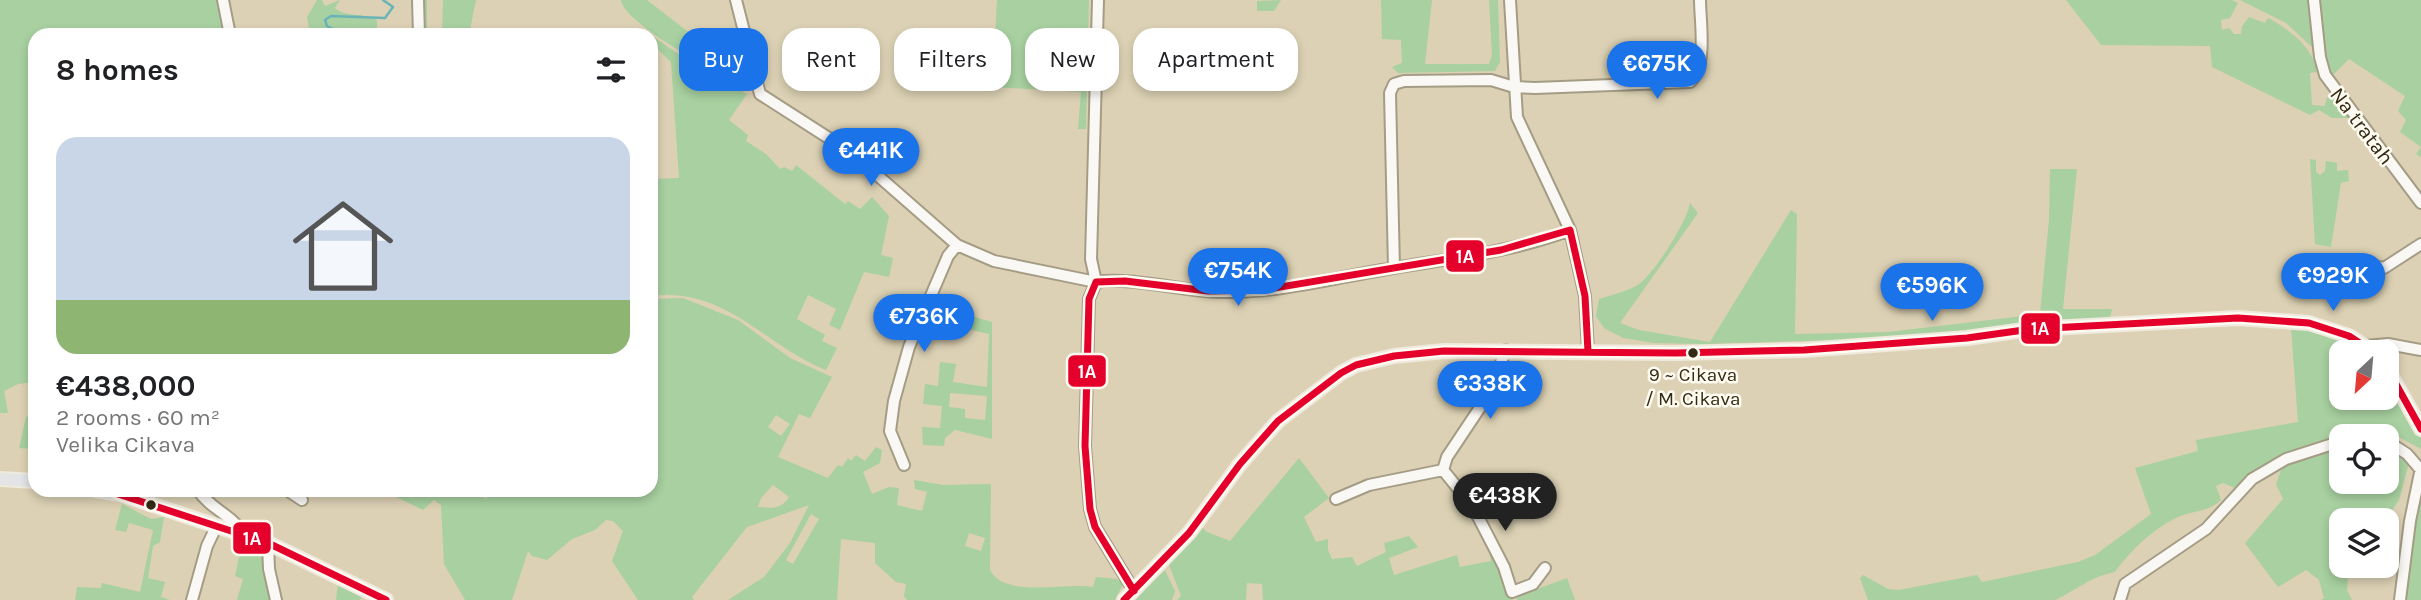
<!DOCTYPE html>
<meta charset="utf-8">
<style>
body{margin:0;font-family:Karla,sans-serif;background:#f6f6f6;color:#202124;height:100vh;display:flex;flex-direction:column;font-size:26px;white-space:nowrap}
*{box-sizing:border-box;margin:0}
p{font-size:23px;color:#757577}
.icon{flex:none;width:38px;height:38px;fill:none;stroke:currentColor;stroke-width:2;stroke-linecap:round;stroke-linejoin:round}
.map{position:relative;flex:1;overflow:hidden}
.sheet{position:absolute;left:28px;top:28px;width:630px;height:469px;display:flex;flex-direction:column;background:#fff;border-radius:21px;box-shadow:0 4px 10px #0003}
.sheet>*{flex:none}
.hud{position:absolute;left:679px;top:28px;width:665px;height:63px;display:flex;gap:14px}
.needle{width:46px;rotate:206deg}
.fabs{position:absolute;left:2329px;top:340px;display:grid;gap:14px}
.fabs a{display:grid;place-items:center;width:70px;height:70px;border-radius:14px;background:#fff;box-shadow:0 4px 10px #0003;font-size:35px}
.price{position:absolute;translate:-50% -60px;padding:0 16px;border-radius:24px;background:#1a73e8;color:#fff;font-size:23px;line-height:46px;filter:drop-shadow(0 2px 4px #0008)}
.price::after{content:'';position:absolute;left:50%;top:42px;width:21px;height:16px;margin-left:-10px;background:inherit;clip-path:polygon(0 0,100% 0,50% 100%)}
.price.active{background:#222;color:#fff}
ul{padding:0;list-style:none}
li{display:grid;align-content:center;gap:14px;height:371px;padding:0 28px}
li+li{border-top:2px solid #e0e0e0}
li span{display:grid;place-items:center;height:217px;border-radius:21px;color:#555}
li>.icon{margin-inline-start:auto}
span .icon{width:126px;height:126px;fill:#fffc;stroke-width:1}
li b{font-size:30px}
h2{display:flex;justify-content:space-between;align-items:center;height:84px;padding:0 28px;font-size:30px}
.pill{padding:0 24px;border-radius:21px;background:#fff;box-shadow:0 4px 10px #0003;font-size:24px;line-height:63px}
.pill.active{background:#1a73e8;color:#fff}
.map>svg:first-child{display:block}
</style>
<div class="map">
<svg width="2421" height="600" viewBox="0 0 2421 600">
<rect width="100%" height="100%" fill="#dcd1b4"/>
<path fill="#a8d0a0" fill-rule="evenodd" d="M0 0H217L224 35H35V382L18 384 4 391 8 413H0Z
M317 0H322L325 6 340 0 335 8C346 18 364 12 377 20V30L385 31 386 35H310L307 17Z
M421 0H427V32L442 33 443 0H476L469 35H422Z
M621 0H647L709 48 699 62C681 52 623 18 621 0Z
M997 0H1089L1086 129H1078L1081 92 992 87Z
M1281 0 1274 11H1257V1Z
M1381 0H1432L1425 64H1489L1492 55 1489 0H1498L1500 62 1495 71 1398 73 1392 67 1402 63 1401 40 1382 39Z
M2066 0H2232L2238 3 2230 18 2221 20 2222 30 2229 28 2234 34H2241L2242 26 2249 17 2265 23 2268 18C2289 29 2313 47 2317 72L2310 73 2312 105 2325 106 2327 97H2337L2355 120 2353 126 2349 118H2332L2319 110 2310 115 2212 67 2210 46 2101 45Z
M2240 0H2308L2313 13 2315 50 2286 23Z
M2317 0H2421V157L2416 154 2421 147 2400 132 2406 120 2398 111 2405 96 2349 59 2331 77 2322 49Z
M651 35 697 67 747 94 729 120 748 135 746 141 766 154 780 169 784 167 792 171 796 165 845 204 848 201 860 209 872 197 889 216 881 255 893 258 889 277 864 272 840 330 829 325 836 309 808 295 797 319 825 335 822 341 837 348 826 370C763 345 727 287 651 296V179L679 178 671 62 651 43Z
M2310 159 2316 160V172L2320 175 2325 171 2326 161 2337 163V171L2348 170 2349 181 2341 183 2331 247 2315 244Z
M2050 169H2077L2063 309H2112L2110 318 2033 322 1908 338 1704 344 1654 343 1623 338 1604 328 1596 316 1599 299C1611 295 1625 292 1636 286 1652 278 1688 220 1690 203L1698 213 1620 323 1639 330 1710 342 1791 210 1797 214 1795 334 1888 332 2040 314 2049 220Z
M683 298 738 320 790 358 832 377 810 418 799 414 778 457 828 478 838 465 842 467 848 458 851 461 856 455 865 461 876 447 882 450 880 463 863 472 872 494 889 487 899 488 897 505 922 511 927 492 915 489 914 480 943 485 991 484 990 570C1005 599 1065 582 1093 587L1096 577 1117 579 1123 584 1115 600H907L904 596 906 584 896 582 875 563V543L841 539 837 600H728L764 577 790 543 809 505 747 527 692 597 694 600H638L612 561 623 531 613 521 606 520 595 530 572 539 547 560 532 556 528 551 512 600H465L444 564 441 505 434 500 423 510 382 490H472L486 499 492 490H651V299ZM776 415 790 424 781 436 768 427ZM773 485 789 497C781 510 771 508 758 507L761 498ZM811 514 819 519 793 564 786 560ZM969 533 985 538 981 551 965 546Z
M971 316 992 322V439L955 430 945 438 944 446 923 445 922 427 940 428 942 406 923 404 925 384 938 386 940 362 956 364 953 382 987 387 989 334 967 329ZM950 393 987 396 985 420 965 418V409L949 407Z
M2291 327 2330 336 2363 352H2342V397H2387V377L2421 438V449L2399 437 2392 445 2410 459 2399 500 2387 518 2342 520V565H2349L2347 590 2352 600H2321L2324 598 2319 580 2306 570 2278 587 2245 543 2283 499 2276 484 2286 456 2266 463 2235 488 2223 483 2216 486 2221 500C2207 513 2192 510 2176 518 2153 529 2130 551 2115 572 2087 578 2079 589 2055 600H1868L1860 578 1863 575 1888 589 1899 590 1977 575 1982 582 2078 562 2095 555 2151 514 2135 468 2198 451 2196 440 2298 422ZM2342 436H2387V481H2342Z
M35 414 33 449 19 448 26 417Z
M1299 458 1329 498 1304 517 1316 542 1328 539V550L1332 559 1352 557 1357 566 1386 552 1384 543 1409 536 1418 547 1389 558 1394 575 1457 555 1460 567 1491 561 1487 538 1502 565 1513 600H1263L1262 584 1247 583 1246 600H1177L1181 596 1169 565 1201 526 1207 532 1230 541Z
M2421 490V600H2402Z
M122 504 151 519 164 517 160 542 153 546 148 578 165 582 161 597 170 600H75L77 587 101 588 102 583 140 592 153 530 129 523 126 532 115 530Z
M243 539 263 547 273 600H237L243 579 235 576Z
M1165 570 1175 591 1172 600H1134Z
M1567 578 1575 600H1517L1516 597Z
M338 583 362 595 360 600H336Z"/>
<g fill="none" stroke-linecap="round" stroke-linejoin="round">
<path stroke="#6ab4b8" stroke-width="2.5" d="M345 35 327 26 325 20 331 16 385 18 393 7 383 0"/>
<defs>
<path id="minor" d="M223 0 230 35
M418 0 419 35
M736 0 760 94 852 153 957 245 994 261 1096 282
M1510 0 1517 117 1570 230
M2314 0 2320 57 2325 75 2421 203
M2354 263 2384 268 2421 244
M1394 268 1390 93 1394 84 1404 81 1491 80 1514 87 1535 88 1690 82C1708 66 1700 22 1700 0
M1096 282 1091 259 1098 0
M2366 346 2388 344 2421 350
M1506 350 1487 397 1447 457 1443 470 1473 507 1504 567 1512 592 1533 584 1545 568
M2387 441 2407 454 2420 469
M904 465 890 431 894 401 909 347 948 256 957 245
M198 490C210 509 231 514 243 533
M287 490 302 500
M1336 499 1369 485 1443 470
M268 543 269 569 276 600
M1134 591 1095 527 1090 509 1085 446 1089 299 1096 282C1129 276 1186 292 1223 292 1276 293 1330 279 1382 270 1445 259 1510 253 1570 230L1585 296 1588 352
M192 600 207 546 217 525
M2120 600 2125 584 2206 529 2252 479 2286 459 2342 441
M2400 600 2410 521 2421 468"/>
<path id="major" d="M2387 368 2421 429
M0 479 35 481
M96 490 120 494 268 543 386 600
M1124 600 1189 533 1240 464 1278 421 1341 373 1356 365 1394 356 1444 351 1676 353 1804 350 1967 338 2031 329 2238 318 2309 323 2349 336 2373 352"/>
</defs>
<use href="#minor" stroke="#a49c85" stroke-width="14"/>
<use href="#major" stroke="#efeadd" stroke-width="16"/>
<use href="#minor" stroke="#faf8f4" stroke-width="10"/>
<use href="#major" stroke="#e3e4e5" stroke-width="12"/>
<defs>
<path id="bus-1" d="M2387 368 2421 429
M115 490V493L268 543 386 600
M1134 591 1095 527 1090 509 1085 446 1089 299 1096 282 1125 281 1208 291 1263 290 1501 250 1570 230 1585 296 1588 352
M1124 600 1189 533 1240 464 1278 421 1341 373 1356 365 1394 356 1444 351 1676 353 1804 350 1967 338 2031 329 2238 318 2309 323 2349 336 2373 352"/>
</defs>
<use href="#bus-1" stroke="#fffbf0" stroke-width="12"/>
<use href="#bus-1" stroke="#e4002b" stroke-width="7"/>
</g>
<g fill="#322a15" stroke="#fffbf0" stroke-width="2.5">
<circle cx="1693" cy="353" r="6"/>
<circle cx="151" cy="505" r="6"/>
</g>
<g text-anchor="middle" dominant-baseline="central" stroke-width="5" stroke-linejoin="round" paint-order="stroke">
<g font-size="19" fill="#322a15" stroke="#fffbf0">
<text x="1693" y="375">9 ~ Cikava<tspan x="1693" dy="24">/ M. Cikava</tspan></text>
</g>
<g font-size="21" fill="#322a15" stroke="#fffbf0">
<text transform="translate(2362 126) rotate(53)">Na tratah</text>
</g>
</g>
<g stroke="#fffbf0" stroke-width="2.5">
<rect x="1445" y="239" width="40" height="34" rx="7" fill="#e4002b"/>
<rect x="2020" y="312" width="41" height="33" rx="7" fill="#e4002b"/>
<rect x="1067" y="354" width="40" height="34" rx="7" fill="#e4002b"/>
<rect x="232" y="521" width="40" height="34" rx="7" fill="#e4002b"/>
</g>
<g font-size="19" text-anchor="middle" font-weight="bold" fill="#fff">
<text x="1465" y="263">1A</text>
<text x="2040" y="335">1A</text>
<text x="1087" y="378">1A</text>
<text x="252" y="545">1A</text>
</g>
</svg>
<div class="fabs">
<a><svg class="needle" viewBox="-14 -14 28 28"><path d="M0-13l5 13h-10z" fill="#e53935"/><path d="M0 13l5-13h-10z" fill="#757577"/></svg></a>
<a><svg class="icon" aria-label="locate" viewBox="0 0 24 24"><circle cx="12" cy="12" r="6"/><path d="M12 2v4M12 18v4M2 12h4M18 12h4"/></svg></a>
<a><svg class="icon" aria-label="layers" viewBox="0 0 24 24"><path d="M12 4l9 5-9 5-9-5zM3 14l9 5 9-5"/></svg></a>
</div>
<b class="price" style="left:1657px;top:101px">€675K</b>
<b class="price" style="left:871px;top:188px">€441K</b>
<b class="price" style="left:1238px;top:308px">€754K</b>
<b class="price" style="left:2333px;top:313px">€929K</b>
<b class="price" style="left:1932px;top:323px">€596K</b>
<b class="price" style="left:924px;top:354px">€736K</b>
<b class="price" style="left:1490px;top:421px">€338K</b>
<b class="price active" style="left:1505px;top:533px">€438K</b>
<div class="hud">
<a class="pill active">Buy</a>
<a class="pill">Rent</a>
<a class="pill">Filters</a>
<a class="pill">New</a>
<a class="pill">Apartment</a>
</div>
<section class="sheet">
<h2>8 homes<svg class="icon" aria-label="filters" viewBox="0 0 24 24"><path d="M4 7h16M4 17h16"/><circle cx="9" cy="7" r="2"/><circle cx="15" cy="17" r="2"/></svg></h2>
<ul>
<li><span style="background:linear-gradient(#c9d6e8 75%,#8fb573 0)"><svg class="icon" aria-label="home" viewBox="0 0 24 24"><path d="M3 11l9-7 9 7M6 9v11h12V9"/></svg></span><div><b>€438,000</b><p>2 rooms · 60 m²</p><p>Velika Cikava</p></div></li>
</ul>
</section>
</div>
